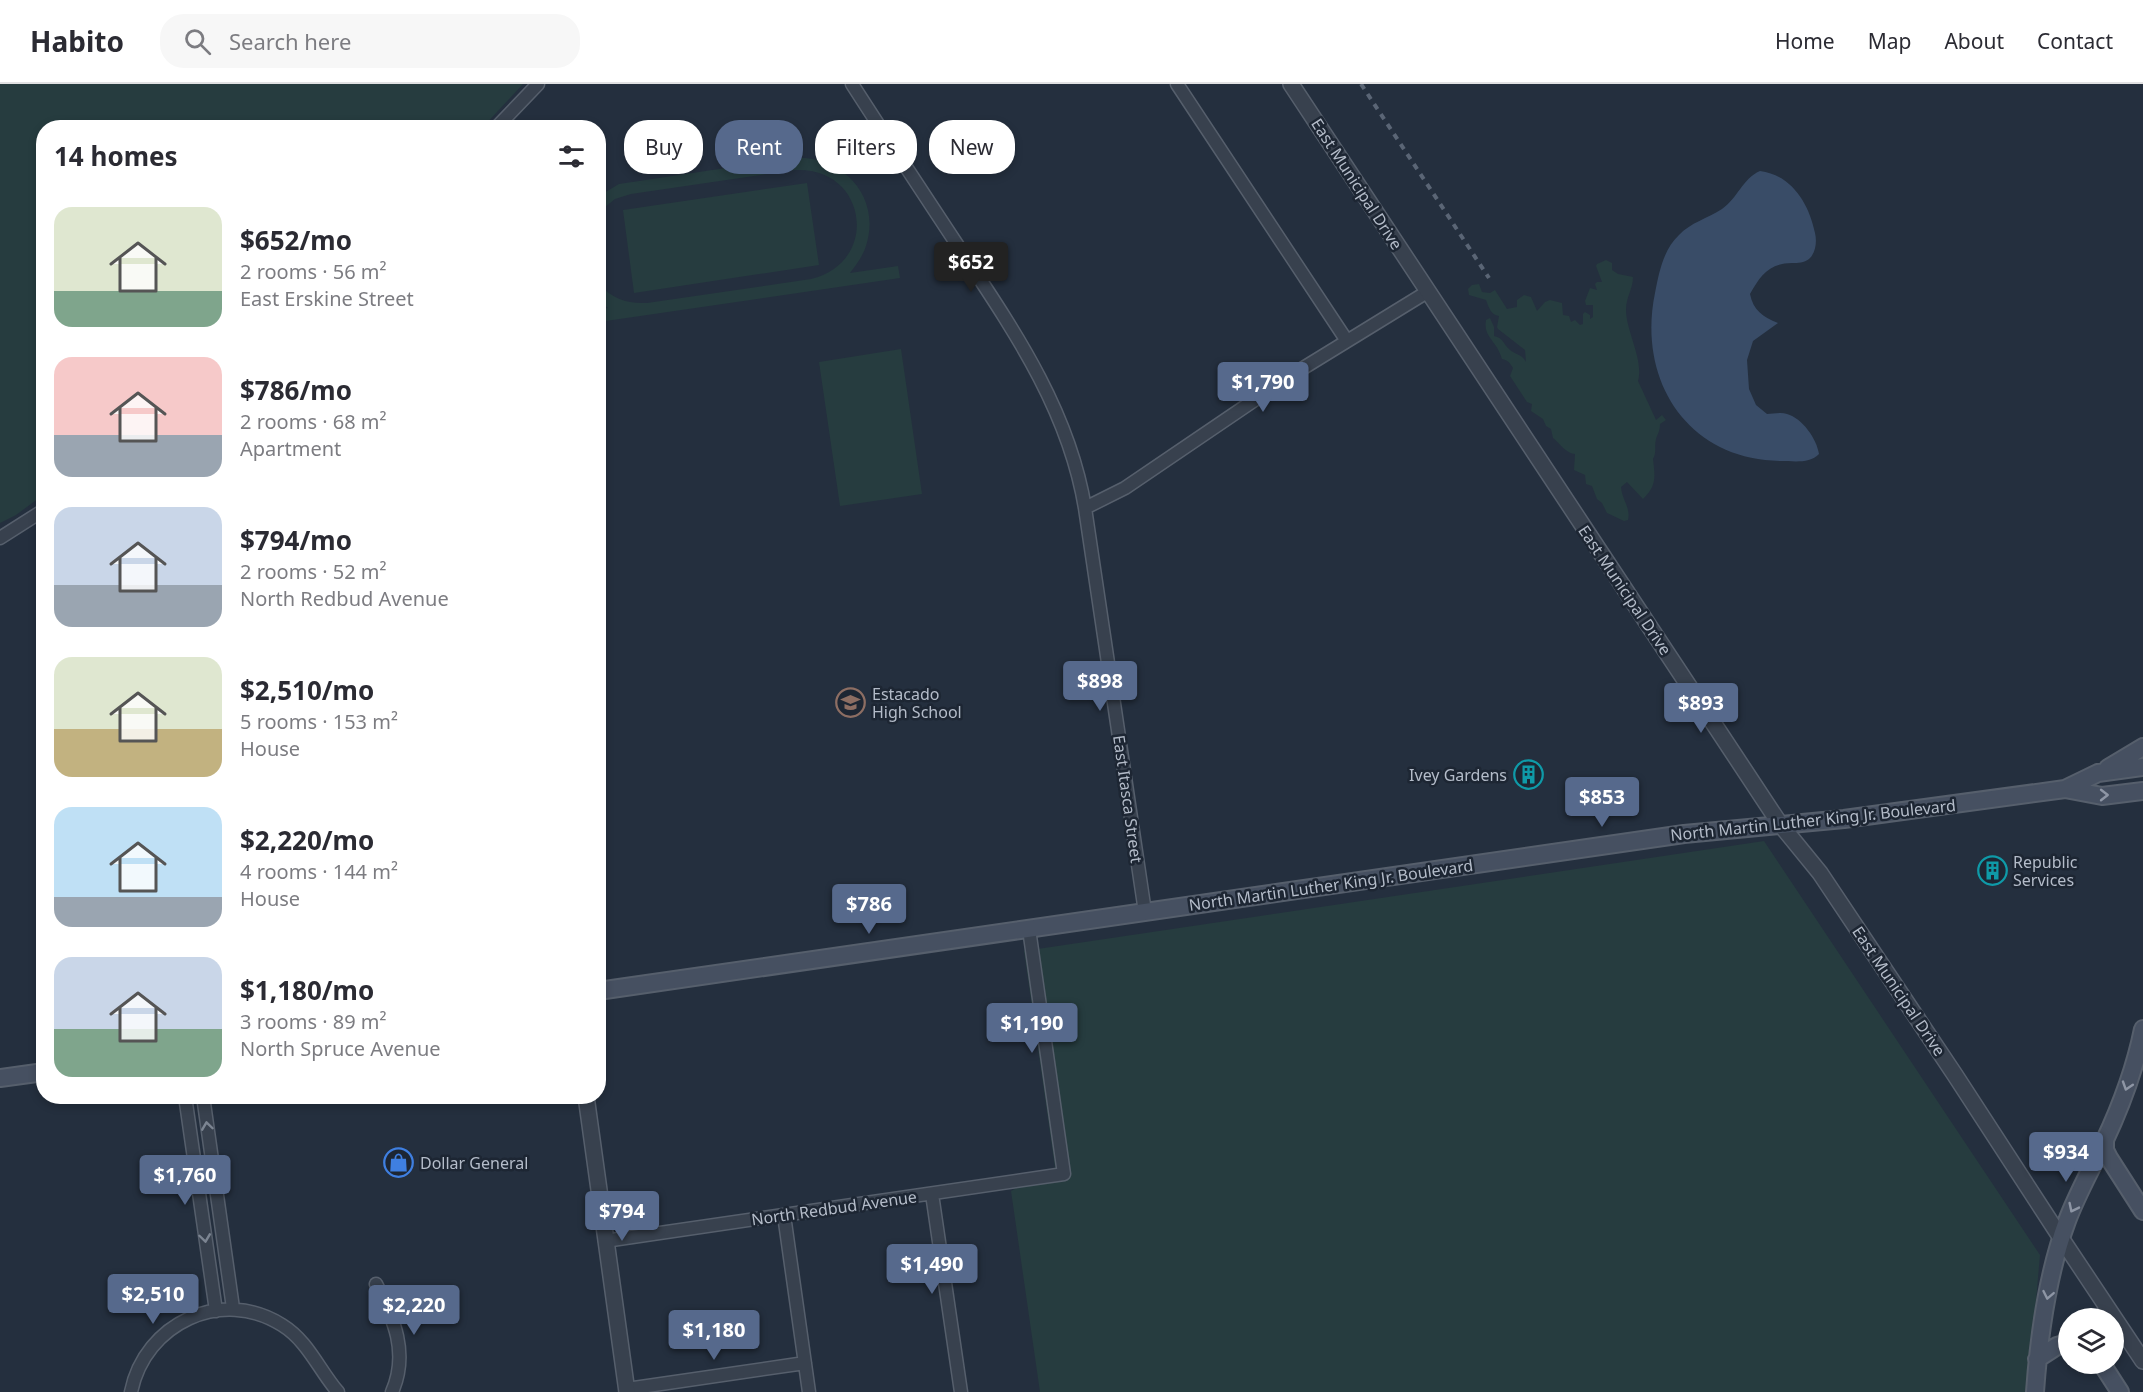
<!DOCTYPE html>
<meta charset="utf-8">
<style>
body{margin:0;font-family:"Noto Sans",sans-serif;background:#f7f7f7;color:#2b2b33;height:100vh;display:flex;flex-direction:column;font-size:22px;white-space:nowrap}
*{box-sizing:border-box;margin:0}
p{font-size:20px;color:#7c7c81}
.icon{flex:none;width:33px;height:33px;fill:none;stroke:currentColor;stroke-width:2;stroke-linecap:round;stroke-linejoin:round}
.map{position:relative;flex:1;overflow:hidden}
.drawer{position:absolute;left:36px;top:36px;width:570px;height:984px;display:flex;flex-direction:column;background:#fff;border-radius:24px;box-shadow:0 3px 9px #0003}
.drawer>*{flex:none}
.guide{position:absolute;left:624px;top:36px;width:570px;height:54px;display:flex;gap:12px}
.fabs{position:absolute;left:2058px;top:1224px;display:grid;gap:12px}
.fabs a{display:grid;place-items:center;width:66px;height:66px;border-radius:50%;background:#fff;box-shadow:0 3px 9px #0003;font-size:30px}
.price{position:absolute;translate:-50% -51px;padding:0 14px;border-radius:6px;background:#56698c;color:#fff;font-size:20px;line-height:39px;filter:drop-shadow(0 2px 3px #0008)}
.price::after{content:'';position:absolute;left:50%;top:36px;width:18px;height:14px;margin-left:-9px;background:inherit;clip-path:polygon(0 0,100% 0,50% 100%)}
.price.on{background:#222;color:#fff}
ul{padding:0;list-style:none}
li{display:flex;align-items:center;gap:18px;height:150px;padding:0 18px}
li span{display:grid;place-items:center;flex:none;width:168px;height:120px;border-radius:18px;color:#555}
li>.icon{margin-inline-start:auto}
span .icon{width:72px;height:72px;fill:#fffc;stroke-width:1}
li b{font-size:26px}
h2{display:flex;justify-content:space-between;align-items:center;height:72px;padding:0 18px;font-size:26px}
.pill{padding:0 21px;border-radius:24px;background:#fff;box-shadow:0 3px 9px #0003;font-size:21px;line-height:54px}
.pill.on{background:#56698c;color:#fff}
header{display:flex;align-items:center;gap:36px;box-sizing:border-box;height:84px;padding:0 30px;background:#fff;border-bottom:2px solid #e1e1e2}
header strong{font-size:28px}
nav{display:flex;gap:33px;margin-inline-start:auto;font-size:21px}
.search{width:420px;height:54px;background:#f7f7f7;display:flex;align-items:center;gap:15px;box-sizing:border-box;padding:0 21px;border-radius:24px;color:#7c7c81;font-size:22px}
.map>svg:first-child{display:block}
</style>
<header>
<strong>Habito</strong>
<div class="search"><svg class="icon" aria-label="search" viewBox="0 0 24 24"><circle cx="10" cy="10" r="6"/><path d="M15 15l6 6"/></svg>Search here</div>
<nav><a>Home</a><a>Map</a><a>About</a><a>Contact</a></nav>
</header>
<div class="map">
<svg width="2143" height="1308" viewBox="0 0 2143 1308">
<rect width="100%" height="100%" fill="#242f3e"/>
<path fill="#263c3f" d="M0 0H523L483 43 44 44 43 411 16 431 0 439Z
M793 74C842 71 882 112 866 162 863 172 856 181 850 189L898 182 900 194 599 238V226L608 224 599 217V200C612 215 628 220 647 219L811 195C881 178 867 82 795 86L631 110 615 115 599 128V112L619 100Z
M807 99 819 181 634 209 623 126Z
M1606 176 1612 179V186L1618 190 1633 193C1633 205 1626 213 1626 226 1626 247 1644 276 1638 297L1656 336 1662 331 1666 336 1660 340C1660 347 1658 349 1656 355 1654 362 1657 368 1653 375 1655 392 1657 402 1643 415L1627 398 1621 403C1622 416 1631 424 1628 436L1624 437 1607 429 1602 419 1597 415 1592 402 1586 400 1585 391 1574 386 1575 370C1567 370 1559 359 1553 354L1551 345 1546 342 1543 335 1531 327 1532 320 1527 318 1510 292 1513 284C1510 279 1508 276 1502 275 1497 256 1483 254 1486 236L1490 234 1494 243V252C1504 254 1503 260 1509 265 1515 271 1521 269 1526 278L1525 266 1498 245 1497 243 1499 232C1491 231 1489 224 1486 216L1469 211 1468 205 1472 201 1479 200 1482 208 1490 209 1495 206 1507 225 1517 223V216L1524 211 1531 213 1537 227 1545 218 1550 216 1562 219 1563 231 1569 232 1571 238 1575 236 1580 241 1583 240V230L1585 228 1590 231V235L1593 233V221H1586L1585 217 1590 204 1597 206 1595 200 1597 198H1602L1596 182 1597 180Z
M901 265 922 410 840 422 819 278Z
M1764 757 2040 1171 2028 1308H1040L1011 1107 1055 1084 1024 867Z"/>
<path fill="#394c67" d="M1760 87C1792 91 1809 120 1815 149 1817 157 1816 169 1809 175 1804 179 1798 179 1792 179 1769 179 1760 192 1750 210 1753 226 1763 233 1778 239L1753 257 1747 276 1749 305 1756 321 1767 330C1773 330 1781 328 1787 330 1802 334 1817 355 1819 370 1810 380 1793 377 1781 377 1687 376 1637 296 1655 209 1659 189 1663 166 1679 151 1690 139 1708 134 1722 125 1738 114 1742 95 1760 87Z"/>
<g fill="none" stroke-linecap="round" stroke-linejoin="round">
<defs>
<path id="minor" d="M852 0C888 56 925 112 962 168 1015 248 1069 327 1085 424L1145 828
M1177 0 1347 257
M496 44 538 0
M1085 424 1125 404 1287 294 1427 208
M0 454 44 426
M185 1012 216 1227
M203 1012 233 1224
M932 1110 961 1308
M784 1131 809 1308
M605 1157 1064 1090 1029 845
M376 1200C394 1235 409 1269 392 1308
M627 1305 805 1279
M131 1308C145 1239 222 1203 282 1241 308 1257 319 1286 338 1308"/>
<path id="tertiary" d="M1291 0 1780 740 1820 789 1955 991 2061 1154 2143 1277
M586 1012 627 1308"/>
<path id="secondary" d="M2108 684 2143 663
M2065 705 2098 689 2143 683
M598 907 1684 750 1844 735 2065 705 2102 712 2143 707
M0 994 44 988
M2105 1057V1066L2109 1074 2143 1127
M2037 1275 2057 1262 2068 1259
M2102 1280 2120 1308
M2035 1308C2039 1251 2047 1191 2067 1137 2077 1110 2092 1084 2104 1058 2121 1022 2135 985 2143 945"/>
</defs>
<use href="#minor" stroke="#565f6c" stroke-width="15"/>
<use href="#tertiary" stroke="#565f6c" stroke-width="18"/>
<use href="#secondary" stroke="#565f6c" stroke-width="20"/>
<use href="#minor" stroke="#38414e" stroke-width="12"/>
<use href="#tertiary" stroke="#38414e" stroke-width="15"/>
<use href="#secondary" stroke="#465061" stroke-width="16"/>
<path stroke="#5a6575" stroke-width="4" stroke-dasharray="6 6" stroke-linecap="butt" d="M1361 0 1489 194"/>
</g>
<defs><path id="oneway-chevron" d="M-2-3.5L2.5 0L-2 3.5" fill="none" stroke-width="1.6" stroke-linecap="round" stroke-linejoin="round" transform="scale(1.5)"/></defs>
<g stroke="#8e96a5">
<use href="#oneway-chevron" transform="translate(2104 711)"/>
<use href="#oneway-chevron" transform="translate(2127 1002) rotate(108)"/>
<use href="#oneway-chevron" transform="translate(2073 1124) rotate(116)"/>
<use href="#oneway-chevron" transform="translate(2048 1211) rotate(101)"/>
</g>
<g stroke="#7c8592">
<use href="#oneway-chevron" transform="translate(207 1042) rotate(-98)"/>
<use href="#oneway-chevron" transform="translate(205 1154) rotate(82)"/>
</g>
<defs>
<symbol id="school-ring" viewBox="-11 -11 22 22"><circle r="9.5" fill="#1d2633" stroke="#8d6e63" stroke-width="1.5"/><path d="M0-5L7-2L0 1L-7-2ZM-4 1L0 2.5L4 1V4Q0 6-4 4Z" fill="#8d6e63"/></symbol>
<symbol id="building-ring" viewBox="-11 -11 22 22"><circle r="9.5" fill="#1d2633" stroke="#0f9aa8" stroke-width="1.5"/><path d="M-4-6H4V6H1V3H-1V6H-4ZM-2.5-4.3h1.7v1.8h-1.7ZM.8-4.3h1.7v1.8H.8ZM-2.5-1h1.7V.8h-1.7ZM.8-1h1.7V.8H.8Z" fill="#0f9aa8"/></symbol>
<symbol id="shop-ring" viewBox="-11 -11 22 22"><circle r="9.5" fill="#1d2633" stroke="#3f7fe0" stroke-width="1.5"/><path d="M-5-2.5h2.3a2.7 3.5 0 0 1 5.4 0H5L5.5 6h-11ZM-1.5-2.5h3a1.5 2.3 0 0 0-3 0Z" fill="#3f7fe0"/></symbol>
</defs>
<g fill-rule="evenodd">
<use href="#school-ring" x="834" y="602" width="33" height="33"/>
<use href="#building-ring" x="1512" y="674" width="33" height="33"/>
<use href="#building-ring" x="1976" y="770" width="33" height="33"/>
<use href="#shop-ring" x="382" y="1062" width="33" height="33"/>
</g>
<g text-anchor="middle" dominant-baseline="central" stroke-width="5" stroke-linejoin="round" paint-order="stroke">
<g font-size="16" fill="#b4bcc9" stroke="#1d2633">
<text transform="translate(1357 100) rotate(57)">East Municipal Drive</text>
<text transform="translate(1625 506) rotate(56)">East Municipal Drive</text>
<text transform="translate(1128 715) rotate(82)">East Itasca Street</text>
<text transform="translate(1813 736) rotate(-6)">North Martin Luther King Jr. Boulevard</text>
<text transform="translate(1331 801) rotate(-8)">North Martin Luther King Jr. Boulevard</text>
<text transform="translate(1899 907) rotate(56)">East Municipal Drive</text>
<text transform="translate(834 1124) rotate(-8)">North Redbud Avenue</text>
</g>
<g font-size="16" fill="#b4bcc9" stroke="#1d2633" text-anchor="start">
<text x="872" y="610">Estacado<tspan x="872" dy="18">High School</tspan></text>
<text x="1507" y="691" text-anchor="end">Ivey Gardens</text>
<text x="2013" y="778">Republic<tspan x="2013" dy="18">Services</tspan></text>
<text x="420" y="1079">Dollar General</text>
</g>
</g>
</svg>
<div class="fabs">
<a><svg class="icon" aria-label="layers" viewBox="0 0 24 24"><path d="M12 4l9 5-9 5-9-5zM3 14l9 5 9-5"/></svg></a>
</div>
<b class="price on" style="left:971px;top:209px">$652</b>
<b class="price" style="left:1263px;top:329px">$1,790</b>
<b class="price" style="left:1100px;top:628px">$898</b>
<b class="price" style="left:1701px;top:650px">$893</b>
<b class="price" style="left:1602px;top:744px">$853</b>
<b class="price" style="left:869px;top:851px">$786</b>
<b class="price" style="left:1032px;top:970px">$1,190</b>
<b class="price" style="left:2066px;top:1099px">$934</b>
<b class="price" style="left:185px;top:1122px">$1,760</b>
<b class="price" style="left:622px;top:1158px">$794</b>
<b class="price" style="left:932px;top:1211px">$1,490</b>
<b class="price" style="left:153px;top:1241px">$2,510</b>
<b class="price" style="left:414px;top:1252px">$2,220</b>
<b class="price" style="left:714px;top:1277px">$1,180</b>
<div class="guide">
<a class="pill">Buy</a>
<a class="pill on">Rent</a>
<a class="pill">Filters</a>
<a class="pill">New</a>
</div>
<section class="drawer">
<h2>14 homes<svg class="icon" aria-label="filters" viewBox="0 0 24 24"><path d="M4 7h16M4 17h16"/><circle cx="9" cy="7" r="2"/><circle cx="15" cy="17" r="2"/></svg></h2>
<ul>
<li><span style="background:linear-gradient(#dfe7d0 70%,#7fa58c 0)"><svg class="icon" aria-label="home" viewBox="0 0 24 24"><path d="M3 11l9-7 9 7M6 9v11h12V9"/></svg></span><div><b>$652/mo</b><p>2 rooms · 56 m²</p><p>East Erskine Street</p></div></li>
<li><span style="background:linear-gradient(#f6c9c9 65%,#9aa5b1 0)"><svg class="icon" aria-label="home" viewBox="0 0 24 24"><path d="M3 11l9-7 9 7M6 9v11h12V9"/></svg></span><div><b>$786/mo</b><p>2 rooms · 68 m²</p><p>Apartment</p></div></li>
<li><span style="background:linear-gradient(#c9d6e8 65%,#9aa5b1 0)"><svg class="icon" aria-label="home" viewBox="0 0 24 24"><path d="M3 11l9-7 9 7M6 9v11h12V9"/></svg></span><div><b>$794/mo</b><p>2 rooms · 52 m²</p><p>North Redbud Avenue</p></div></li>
<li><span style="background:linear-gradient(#dfe7d0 60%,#c2b280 0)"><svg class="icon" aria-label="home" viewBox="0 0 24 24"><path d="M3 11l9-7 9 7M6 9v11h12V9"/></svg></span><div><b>$2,510/mo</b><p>5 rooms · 153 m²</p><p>House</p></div></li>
<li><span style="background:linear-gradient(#bfe0f5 75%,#9aa5b1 0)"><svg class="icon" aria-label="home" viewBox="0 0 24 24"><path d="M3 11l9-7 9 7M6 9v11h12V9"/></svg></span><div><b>$2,220/mo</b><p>4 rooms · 144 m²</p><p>House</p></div></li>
<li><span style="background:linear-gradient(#c9d6e8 60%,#7fa58c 0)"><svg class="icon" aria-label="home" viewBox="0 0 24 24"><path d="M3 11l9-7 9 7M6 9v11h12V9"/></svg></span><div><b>$1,180/mo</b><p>3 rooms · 89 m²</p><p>North Spruce Avenue</p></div></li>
</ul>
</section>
</div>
